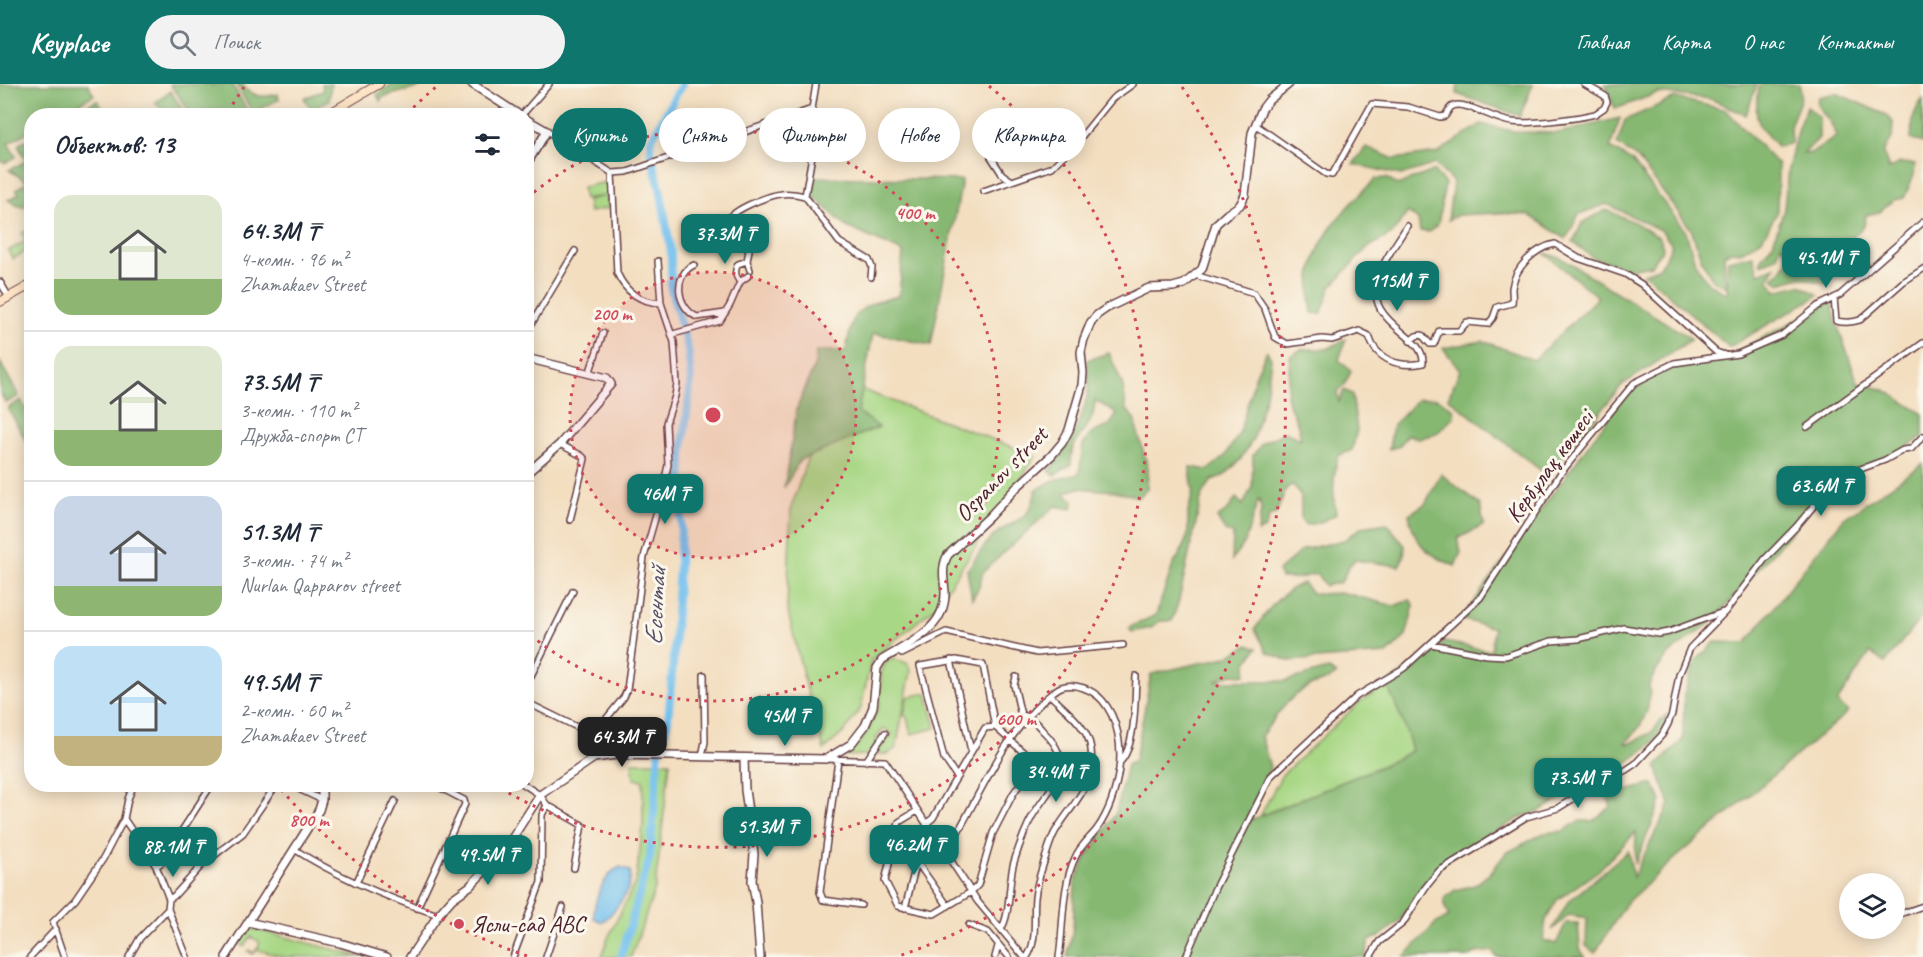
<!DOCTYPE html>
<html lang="ru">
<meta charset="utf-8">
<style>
body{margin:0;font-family:Caveat,sans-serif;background:#f2f2f3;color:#1f2937;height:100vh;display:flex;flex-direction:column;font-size:22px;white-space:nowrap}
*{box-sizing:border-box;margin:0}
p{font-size:20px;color:#747a83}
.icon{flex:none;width:33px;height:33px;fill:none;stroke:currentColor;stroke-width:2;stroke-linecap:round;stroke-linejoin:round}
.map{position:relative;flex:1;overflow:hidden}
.panel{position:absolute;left:24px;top:24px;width:510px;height:684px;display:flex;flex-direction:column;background:#fff;border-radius:24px;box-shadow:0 3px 15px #0003}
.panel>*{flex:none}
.banner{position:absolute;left:552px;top:24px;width:570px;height:54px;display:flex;gap:12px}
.fabs{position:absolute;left:1839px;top:789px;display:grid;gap:12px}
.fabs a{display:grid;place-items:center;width:66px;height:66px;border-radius:50%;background:#fff;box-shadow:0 3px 15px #0003;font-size:30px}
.price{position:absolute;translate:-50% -51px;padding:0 14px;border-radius:12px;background:#0f766e;color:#fff;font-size:20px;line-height:39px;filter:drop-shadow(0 2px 3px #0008)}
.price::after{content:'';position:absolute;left:50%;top:36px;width:18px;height:14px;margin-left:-9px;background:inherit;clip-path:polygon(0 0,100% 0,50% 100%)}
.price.selected{background:#222;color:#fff}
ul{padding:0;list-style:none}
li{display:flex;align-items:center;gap:18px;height:150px;padding:0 30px}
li+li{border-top:2px solid #e0e1e3}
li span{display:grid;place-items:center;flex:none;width:168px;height:120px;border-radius:18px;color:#555}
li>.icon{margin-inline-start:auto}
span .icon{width:72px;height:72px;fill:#fffc;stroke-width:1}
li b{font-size:26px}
h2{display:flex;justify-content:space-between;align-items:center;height:72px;padding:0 30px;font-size:26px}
.tag{padding:0 21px;border-radius:27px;background:#fff;box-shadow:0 3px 15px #0003;font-size:21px;line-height:54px}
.tag.selected{background:#0f766e;color:#fff}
header{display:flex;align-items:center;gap:36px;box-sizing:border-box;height:84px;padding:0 30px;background:#0f766e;color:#fff}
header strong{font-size:28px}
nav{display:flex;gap:33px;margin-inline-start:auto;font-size:21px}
.search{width:420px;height:54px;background:#f2f2f3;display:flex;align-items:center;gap:15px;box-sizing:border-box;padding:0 21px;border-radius:33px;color:#747a83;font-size:22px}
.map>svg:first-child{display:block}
</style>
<header>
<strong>Keyplace</strong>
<div class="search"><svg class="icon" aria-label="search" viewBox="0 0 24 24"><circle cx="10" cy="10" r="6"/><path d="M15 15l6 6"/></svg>Поиск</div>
<nav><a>Главная</a><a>Карта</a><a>О нас</a><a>Контакты</a></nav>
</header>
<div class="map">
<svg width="1923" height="873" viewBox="0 0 1923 873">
<rect width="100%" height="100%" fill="#fbf7ec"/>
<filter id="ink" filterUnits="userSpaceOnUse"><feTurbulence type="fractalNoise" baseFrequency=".0167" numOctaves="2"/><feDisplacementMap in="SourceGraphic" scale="12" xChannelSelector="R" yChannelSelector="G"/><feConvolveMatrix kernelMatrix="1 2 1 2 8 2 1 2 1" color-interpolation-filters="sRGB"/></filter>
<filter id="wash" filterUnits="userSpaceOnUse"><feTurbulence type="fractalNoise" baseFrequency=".008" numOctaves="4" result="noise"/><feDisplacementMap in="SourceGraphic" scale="24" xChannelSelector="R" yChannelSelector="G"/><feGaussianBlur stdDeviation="1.35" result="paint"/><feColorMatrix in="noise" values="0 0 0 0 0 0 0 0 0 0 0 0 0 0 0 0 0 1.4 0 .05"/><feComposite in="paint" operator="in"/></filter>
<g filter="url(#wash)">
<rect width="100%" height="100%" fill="#f3dec0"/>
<path fill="#a8d785" stroke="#797b58" stroke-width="1.5" d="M607 98 609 111 606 112 609 124 589 128 587 116 605 112 584 115 582 103Z
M31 144V164L13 175 8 167 26 157 22 149Z
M834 295 1036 372 935 523 871 576 861 624 844 648 824 666 806 603 787 524 791 424Z
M892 574 907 579 911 587 896 664 887 670H876L892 650 884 644 876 655 878 657 868 671 842 672 839 671 847 665 853 666C864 655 874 636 879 621 884 604 874 585 892 574Z
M1387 600C1395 622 1407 643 1412 667L1384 681 1260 732 1282 691 1360 618Z
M927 609 936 644 911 650 907 633 904 632 907 613Z
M632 678H670L655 805 631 873H602L607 856 636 797 643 741V696L634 695Z
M249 845H254L363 873H284L258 866 253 870 248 867 249 866 254 869 259 862V857L250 853 244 863 239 859Z"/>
<path fill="#86b872" stroke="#686c4e" stroke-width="1.5" d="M0 0H88L94 11 57 31 32 32 31 46 8 59 16 73 5 79 0 77Z
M170 0H211L212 2 217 0H232L250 31H192Z
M236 0H242C250 13 264 14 278 10L279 15 253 29Z
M322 0H331L329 16 312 26 304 14 323 7Z
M392 0H422L421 3 383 13 380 17 377 11Z
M1458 0H1533L1520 32 1457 10Z
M1605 0H1757L1746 31 1711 15 1658 9 1615 25Z
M1763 0H1799C1804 15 1796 25 1791 39 1789 45 1791 53 1791 59L1778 63C1755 39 1754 36 1759 3Z
M170 7 187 31H169L155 19Z
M1836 9 1886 31 1893 38 1892 54 1883 69 1889 85 1900 79 1915 80 1914 91 1904 114 1893 116 1880 128 1866 131 1864 142 1849 157 1842 155 1835 163C1838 180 1836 189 1824 200L1800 193 1779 199 1773 194 1782 185 1788 175 1782 161 1776 173 1761 181 1760 176 1773 159 1784 125 1788 85 1798 43 1807 23 1819 33V54L1803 70 1812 69 1837 52 1830 38 1817 21 1818 13Z
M1675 14 1726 26 1778 81 1777 129 1762 155 1741 168 1731 167 1724 171 1726 203 1713 196 1702 177 1691 145 1638 75 1617 60 1625 36Z
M1923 15V59L1911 55C1912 39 1913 27 1923 15Z
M97 16 105 27 111 31H70Z
M1620 34 1610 64 1632 77 1686 148 1695 179 1709 200 1727 210 1728 176 1753 171 1758 189 1775 183 1768 195 1776 207 1800 201 1819 211 1729 263 1644 189 1660 183 1672 161 1662 147 1607 120 1579 130 1566 155 1529 131 1497 129 1458 131 1448 136 1453 98 1435 80 1401 91 1353 80 1366 63 1394 75 1438 69 1481 40 1518 48 1559 49Z
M31 53V118L23 123 8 116 19 110 16 105 28 98 9 86 26 77 18 61Z
M1434 87 1445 100 1438 140 1429 148 1420 147 1418 136 1408 128 1392 150 1367 164 1331 203 1321 230 1312 229C1301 168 1335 134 1376 95L1386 94 1397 101Z
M816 93 962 96 931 261 873 249 858 328 879 343 800 376 784 404 797 324 815 280 816 267H846C848 258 849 248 852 239 857 221 882 216 899 212L903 168 847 143 812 111Z
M1606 126 1634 138 1660 154 1663 164 1651 181 1628 185 1592 173 1573 158 1582 139Z
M1544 169 1561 174 1692 255 1622 301 1548 392 1448 314 1460 286 1443 264 1483 257 1534 276 1598 213Z
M1831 215 1836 237 1858 299 1885 306 1923 330V352L1903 366 1855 387 1822 412 1713 537 1669 570 1656 587 1649 601 1650 612 1647 627 1640 642 1626 659 1629 660 1651 649 1667 630 1664 644 1653 659 1621 683 1582 702 1538 728 1523 732 1447 775 1423 801 1400 837 1380 852 1369 857 1365 873H1067L1073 846 1075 798 1087 773 1116 729 1127 681 1135 676 1151 590 1226 573 1248 561 1257 564 1247 578 1245 591 1231 590 1215 597H1285L1328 585 1336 591C1326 599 1316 598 1306 604 1287 614 1274 636 1261 652L1270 683 1251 736 1384 681 1412 667C1407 643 1395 622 1387 600L1445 558 1491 567 1494 544 1461 535 1622 315 1662 285 1727 272 1806 231Z
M1346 255 1339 276 1351 287 1345 300 1337 308 1339 318 1344 306 1352 310 1357 346 1352 366 1338 372C1333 393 1332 409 1336 430L1321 438 1306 441 1301 436V413L1293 400 1286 405 1276 430 1270 431 1265 445 1258 448 1261 425 1259 414 1244 460 1232 476 1233 450 1225 447 1217 434 1228 426 1236 414 1243 421 1252 403 1253 372 1262 359 1285 348 1301 355 1298 341 1287 315 1290 272 1302 265H1327Z
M1267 267 1271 275 1266 311 1253 355 1240 376 1225 391 1212 396 1202 411 1179 516 1172 537H1160L1151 544 1132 548 1128 544 1156 531 1173 481 1180 470 1188 451V428L1193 408 1190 383 1208 386 1225 372 1239 350 1256 290Z
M1109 269 1123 302 1126 324 1134 335 1148 384 1147 405 1139 413 1114 407 1078 404 1064 409 1073 416 1072 425 1055 422 983 488 979 503 972 515 967 486C976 475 985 458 997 449 1019 433 1030 437 1036 406L1054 396 1079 390 1083 361 1091 349 1109 342 1117 330 1095 316C1094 342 1084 342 1074 362 1071 367 1071 375 1071 381L1055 391 1049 387C1067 365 1085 333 1088 305 1090 296 1087 285 1087 276Z
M0 278 19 312 6 319 0 309Z
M1437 314 1454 326V333L1437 349 1418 355 1408 350 1400 362 1389 365 1393 341 1418 315Z
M21 316 31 334V366L8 324Z
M1923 380V531L1885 579 1870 569 1837 618 1848 628 1671 778 1627 818 1595 869 1586 862 1587 834 1569 831 1552 846 1568 818 1628 767 1633 793 1670 720 1656 683 1683 655 1684 610 1695 578 1715 558 1746 559 1843 435Z
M1441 390 1480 421 1484 441 1457 455 1461 468 1455 482C1427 470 1414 461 1409 430L1425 420Z
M1387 439 1405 462 1404 472 1399 482 1355 476 1349 482 1341 498 1325 502 1317 490 1298 494H1281L1278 487 1302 466 1344 456 1362 443Z
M1303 499 1313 510 1344 509 1394 522 1410 516 1414 521 1406 552 1387 570 1288 577 1267 568 1255 545C1267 526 1282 507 1303 499Z
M1654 700 1661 717 1635 781 1636 748 1598 787 1557 816 1546 836 1543 856 1556 860 1566 839H1578L1580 865 1585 873H1496L1493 867 1474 869 1470 873H1404L1435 840 1449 833 1444 821 1445 814 1455 806 1475 801 1490 789 1506 769 1544 749 1564 747 1578 737H1592L1611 723 1605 706 1614 710Z"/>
<path fill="#73c1ee" stroke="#5e708c" stroke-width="1.5" d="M620 783 630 787C634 804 615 828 602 838L594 834C593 817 604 790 620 783Z"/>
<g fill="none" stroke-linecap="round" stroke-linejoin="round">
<path stroke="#73c1ee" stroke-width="8" d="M621 873 650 773 659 666 668 636 674 568 681 445 682 370 691 296 688 265 671 205V168L660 104 651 71V56L682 0"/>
</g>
</g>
<g filter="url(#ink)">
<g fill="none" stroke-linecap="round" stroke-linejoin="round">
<defs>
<path id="minor" d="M521 32 549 0
M1256 41 1326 90 1332 91 1372 20 1408 23 1440 33 1445 32C1449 26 1450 21 1458 21 1473 21 1495 36 1512 38 1528 41 1579 34 1595 30L1604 24 1607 18 1605 12 1584 0
M547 47 612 89 627 88 812 25 816 0
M991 73 1002 90 1012 97 1052 83 1077 58 1112 15 1133 0
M612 89 617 189C626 209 640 218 661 219
M983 107 1012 97
M805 112 817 43 812 25
M526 166 527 165
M694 181C672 191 677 224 697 233L725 229
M750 186 747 177 749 166C743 159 728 152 726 142 724 128 769 111 781 110 788 109 797 110 805 112L839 158 869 176 872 183 871 193
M1195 191 1254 209 1265 225 1275 253 1287 260 1322 255 1332 256 1359 247 1369 252C1376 276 1399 284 1423 279 1425 248 1361 241 1379 190 1385 174 1398 157 1407 142
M0 198 9 213
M740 198C735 192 734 187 738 180L747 177
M1834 214 1836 237C1845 239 1851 239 1860 236L1903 198 1923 185
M526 249 575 167
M673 250 720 237 730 221 740 198 748 192
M1410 257 1416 252 1422 251 1430 260H1434L1439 247H1459L1467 238 1488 240 1493 234 1497 223 1512 219C1513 214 1512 210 1512 204 1515 183 1535 164 1555 160L1578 174 1625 190 1641 200 1716 268 1725 271
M589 290 603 249
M1807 343 1923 259
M560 360 582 372 585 375 570 436
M1431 560 1487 571 1506 572 1551 557 1578 555 1624 544 1659 550 1669 548 1723 528
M897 567 902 570 946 548 1037 569 1123 561
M951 576 971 667
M526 602 573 507
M526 618 593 651C598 660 598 665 594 674
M593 651 624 613 627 606 644 473 660 417 668 381 666 339 675 312 677 300 674 258 661 219 658 177
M702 672 705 658 704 591
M826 675 885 677 978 818 1024 873
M838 676 820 808 823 816 861 821
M866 677 885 649
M1120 678C1136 662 1135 615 1136 592
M957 693 944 674 920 582 956 576 983 581 995 643
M288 700 322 716
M547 721 582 741 574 784
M917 727 899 738 885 797 898 822 934 830 971 808 978 801 993 749 1013 710 1031 684 1030 674 995 643 985 644 933 734 926 740
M124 735 156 782 169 815 168 825 187 873
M897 750 948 822
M294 765C339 794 388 814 438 831
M943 765 954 755C981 708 1003 654 1043 617 1049 612 1054 606 1061 603 1075 598 1093 606 1102 616 1118 634 1122 662 1119 685 1116 706 1109 728 1097 745 1090 754 1079 763 1075 774 1061 804 1064 841 1059 873
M156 782 161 779 212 700
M356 799 395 717
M169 815 174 812 202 781 243 749 277 700
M417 824 465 720 464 716 433 700
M905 824 917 777
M1894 832 1923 822
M969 841 988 848 1009 873
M1001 845C1011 831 1008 797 1014 778 1019 762 1025 745 1033 731 1053 699 1078 681 1043 647 1037 640 1031 633 1022 631L1020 627 1014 601 1016 593
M1857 845V844
M30 873 56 845
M65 873 53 838 75 816 103 775 124 735 128 715 134 700
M129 873 140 854 168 825
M513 873 541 798 542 731 547 721 540 711 523 700
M546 873 563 823
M995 873 998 862
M1027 873C1038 857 1033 833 1035 814 1036 802 1040 790 1044 778 1047 769 1050 757 1055 748 1072 719 1095 704 1091 665 1088 642 1066 627 1050 611
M1186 873 1215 804 1271 692 1357 612 1404 584 1480 514 1560 390 1634 299 1674 279 1738 270 1782 251 1818 222 1840 211 1923 138
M1370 873 1379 858 1403 839 1425 804 1439 787 1526 733 1558 724 1597 700 1626 686 1635 680 1662 651 1668 640 1672 630 1679 591 1690 564 1725 528 1765 475 1796 443 1822 412 1841 397 1855 387 1885 376 1903 366 1911 365 1923 352"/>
<path id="tertiary" d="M472 0 521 32
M526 35 547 47 526 81
M526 274 607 294 611 300 560 360 526 390
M744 674 745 706 754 770 752 797 756 818 760 873
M248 838 340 859 387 873
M226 873 319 726 322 716V700
M410 873 438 831 452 815 470 802 504 767 540 711 594 674 616 671 826 675 851 660 865 642 873 623 877 584 882 576C909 559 946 545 945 508 944 495 941 482 948 471L989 433 1017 403 1051 372 1062 359 1069 346 1082 301 1083 289 1081 268 1084 255 1091 238 1097 231 1107 224 1149 204 1173 203 1184 200 1202 185 1216 140 1227 130 1240 121 1245 111 1252 49 1262 25 1269 16 1289 0"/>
<path id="secondary" d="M325 32 379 0
M0 218 32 200"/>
</defs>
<use href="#minor" stroke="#633c41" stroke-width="8"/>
<use href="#tertiary" stroke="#633c41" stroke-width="10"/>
<use href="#secondary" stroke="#633c41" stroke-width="10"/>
<use href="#minor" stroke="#fff" stroke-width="5"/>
<use href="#tertiary" stroke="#fff" stroke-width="7"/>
<use href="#secondary" stroke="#fee4c6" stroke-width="8"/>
</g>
</g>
<circle cx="713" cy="331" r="143" fill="#d1495b" fill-opacity=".12"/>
<g fill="none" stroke="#d1495b" stroke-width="3" stroke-dasharray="3 6">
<circle cx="713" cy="331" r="143"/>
<path d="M527 114A286 286 0 1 1 527 548"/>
<path d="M407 30A429 429 0 0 1 437 2M989 2A429 429 0 0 1 495 701"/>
<path d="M527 872A572 572 0 0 1 278 702M228 28A572 572 0 0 1 244 3M1182 3A572 572 0 0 1 899 872"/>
</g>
<circle fill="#d1495b" stroke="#fbf7ec" stroke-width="2" cx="459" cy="840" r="6"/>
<g text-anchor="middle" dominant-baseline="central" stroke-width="6" stroke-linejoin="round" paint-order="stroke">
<g font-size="24" fill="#4a1f2b" stroke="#fbf7ec">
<text transform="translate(1549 382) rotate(-54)">Кербұлақ көшесі</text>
<text transform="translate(1001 390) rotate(-46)">Ospanov street</text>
</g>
<g font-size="24" fill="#4a1f2b" stroke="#fbf7ec" text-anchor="start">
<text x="471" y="840">Ясли-сад ABC</text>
</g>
<g font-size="26" font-style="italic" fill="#565066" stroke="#fbf7ec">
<text transform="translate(655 522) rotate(-87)">Есентай</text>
</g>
</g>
<circle cx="713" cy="331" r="9" fill="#d1495b" stroke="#fbf7ec" stroke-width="3"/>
<g font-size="18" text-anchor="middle" font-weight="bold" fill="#d1495b" stroke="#fbf7ec" stroke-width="6" stroke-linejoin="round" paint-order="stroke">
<text x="915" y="135">400 m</text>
<text x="612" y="236">200 m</text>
<text x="1016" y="641">600 m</text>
<text x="309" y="742">800 m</text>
</g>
</svg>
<div class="fabs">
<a><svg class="icon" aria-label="layers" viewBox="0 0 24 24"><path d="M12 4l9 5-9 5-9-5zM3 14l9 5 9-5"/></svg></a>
</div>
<b class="price" style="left:725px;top:181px">37.3M ₸</b>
<b class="price" style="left:1826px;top:205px">45.1M ₸</b>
<b class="price" style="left:1397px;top:228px">115M ₸</b>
<b class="price" style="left:1821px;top:433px">63.6M ₸</b>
<b class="price" style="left:665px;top:441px">46M ₸</b>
<b class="price" style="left:785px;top:663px">45M ₸</b>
<b class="price selected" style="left:622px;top:684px">64.3M ₸</b>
<b class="price" style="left:1056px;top:719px">34.4M ₸</b>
<b class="price" style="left:1578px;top:725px">73.5M ₸</b>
<b class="price" style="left:767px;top:774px">51.3M ₸</b>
<b class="price" style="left:914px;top:792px">46.2M ₸</b>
<b class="price" style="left:173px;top:794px">88.1M ₸</b>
<b class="price" style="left:488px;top:802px">49.5M ₸</b>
<div class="banner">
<a class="tag selected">Купить</a>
<a class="tag">Снять</a>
<a class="tag">Фильтры</a>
<a class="tag">Новое</a>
<a class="tag">Квартира</a>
</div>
<section class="panel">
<h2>Объектов: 13<svg class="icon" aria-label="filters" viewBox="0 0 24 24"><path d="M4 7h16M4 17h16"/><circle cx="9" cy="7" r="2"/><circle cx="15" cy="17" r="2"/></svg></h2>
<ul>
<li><span style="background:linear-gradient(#dfe7d0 70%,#8fb573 0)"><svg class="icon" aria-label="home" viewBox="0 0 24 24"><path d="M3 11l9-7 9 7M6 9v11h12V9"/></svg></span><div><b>64.3M ₸</b><p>4-комн. · 96 m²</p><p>Zhamakaev Street</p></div></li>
<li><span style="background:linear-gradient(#dfe7d0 70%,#8fb573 0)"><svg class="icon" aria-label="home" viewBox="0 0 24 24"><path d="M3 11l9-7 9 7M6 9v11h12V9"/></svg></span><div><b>73.5M ₸</b><p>3-комн. · 110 m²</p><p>Дружба-спорт СТ</p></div></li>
<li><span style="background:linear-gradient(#c9d6e8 75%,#8fb573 0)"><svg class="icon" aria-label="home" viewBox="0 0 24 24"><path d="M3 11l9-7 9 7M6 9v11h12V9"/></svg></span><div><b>51.3M ₸</b><p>3-комн. · 74 m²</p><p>Nurlan Qapparov street</p></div></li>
<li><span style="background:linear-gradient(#bfe0f5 75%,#c2b280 0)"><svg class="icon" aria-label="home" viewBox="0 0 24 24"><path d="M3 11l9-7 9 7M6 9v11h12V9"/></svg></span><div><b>49.5M ₸</b><p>2-комн. · 60 m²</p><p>Zhamakaev Street</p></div></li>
</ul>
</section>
</div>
